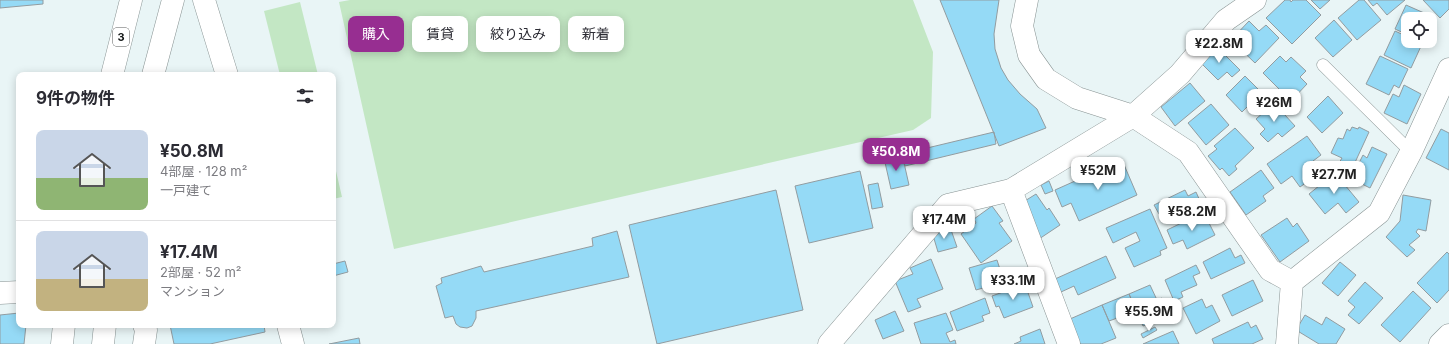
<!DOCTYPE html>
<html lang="ja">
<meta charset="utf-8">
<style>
body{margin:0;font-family:Inter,"Noto Sans JP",sans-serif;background:#f2f2f3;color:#2b2b33;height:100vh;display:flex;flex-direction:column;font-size:15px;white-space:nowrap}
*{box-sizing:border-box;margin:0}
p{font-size:13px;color:#7c7c81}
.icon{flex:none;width:22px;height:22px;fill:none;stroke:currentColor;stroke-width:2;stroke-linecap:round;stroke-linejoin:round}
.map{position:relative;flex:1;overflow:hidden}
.panel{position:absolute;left:16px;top:72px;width:320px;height:256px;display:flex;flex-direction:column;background:#fff;border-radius:8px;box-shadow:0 2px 10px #0003}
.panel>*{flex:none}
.top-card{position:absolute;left:348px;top:16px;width:380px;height:36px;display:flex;gap:8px}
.fabs{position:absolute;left:1401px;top:12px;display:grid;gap:8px}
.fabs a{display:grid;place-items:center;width:36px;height:36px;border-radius:8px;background:#fff;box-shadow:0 2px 10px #0003;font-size:20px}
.price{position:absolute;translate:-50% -34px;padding:0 9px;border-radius:8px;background:#fff;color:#222;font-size:13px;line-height:26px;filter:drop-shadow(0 1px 2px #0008)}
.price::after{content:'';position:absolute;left:50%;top:24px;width:12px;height:9px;margin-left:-6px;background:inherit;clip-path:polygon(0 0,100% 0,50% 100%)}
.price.active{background:#972e91;color:#fff}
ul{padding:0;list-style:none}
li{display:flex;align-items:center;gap:12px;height:100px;padding:0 20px}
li+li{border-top:1px solid #e1e1e2}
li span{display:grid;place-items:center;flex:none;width:112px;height:80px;border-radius:8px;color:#555}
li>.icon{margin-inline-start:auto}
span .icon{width:48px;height:48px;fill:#fffc;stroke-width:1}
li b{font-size:17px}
h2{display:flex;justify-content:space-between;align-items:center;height:48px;padding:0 20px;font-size:17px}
.chip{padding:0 14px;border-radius:8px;background:#fff;box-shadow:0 2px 10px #0003;font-size:14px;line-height:36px}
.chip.active{background:#972e91;color:#fff}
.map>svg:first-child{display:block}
</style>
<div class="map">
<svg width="1449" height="344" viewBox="0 0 1449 344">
<rect width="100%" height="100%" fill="#e9f5f6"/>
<path fill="#c3e7c4" d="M350 0H913L933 52 931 118 913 130 394 249 339 2Z
M300 2 318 75H280L264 11Z
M333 158 342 197 333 199Z"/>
<path fill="#95daf6" stroke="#929ca0" d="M0 0H43V4L0 8Z
M940 0H999L994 34 995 49 1001 68 1008 80 1020 94 1037 109 1046 128 999 146Z
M1285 0H1290L1291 2 1293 0H1306L1321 15 1292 44 1266 18Z
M1311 0H1330L1320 9Z
M1359 0H1364L1381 20 1357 40 1338 18Z
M1368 0H1405L1387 15 1377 3 1373 6Z
M1423 0H1449V9L1440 18Z
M1406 5 1431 16 1430 19H1408V35L1395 29Z
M1334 20 1352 40 1333 57 1315 38Z
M1249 21 1259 31 1266 25 1279 38 1255 63 1231 40Z
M1395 31 1408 37V41H1416L1422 44 1411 68 1384 55Z
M1216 46 1240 70 1232 77 1227 72 1218 80 1200 62Z
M1280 56 1286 62 1291 57 1306 71 1300 77 1307 84 1291 101 1263 73Z
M1380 56 1408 69 1399 88 1394 85 1389 95 1366 84Z
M1245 76 1265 96 1256 105 1253 101 1242 112 1226 95Z
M1190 83 1205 101 1175 126 1161 107Z
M1404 85 1421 94 1407 124 1384 113 1393 94 1399 97Z
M1328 96 1343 113 1322 133 1307 117Z
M1274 103 1295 126 1282 137 1278 133 1268 142 1260 134 1265 129 1256 119Z
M1211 104 1229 125 1206 145 1188 123Z
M1352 127 1358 129 1359 127 1369 132 1352 169 1339 163 1342 158 1331 153 1338 138 1343 139 1347 129 1350 131Z
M1235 128 1254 148 1235 166 1237 169 1229 176 1222 168 1220 170 1208 156 1217 149 1214 146Z
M1441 129 1449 133V170L1426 158Z
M994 132 996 144 905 166 902 154Z
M1307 136 1321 155 1313 161 1321 172 1300 187 1292 176 1281 184 1267 164Z
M1372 147 1387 154 1370 188 1354 180 1358 173 1355 171 1363 155 1367 158Z
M902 154 909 185 891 189 884 158Z
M1122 160 1137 195 1079 221 1071 203 1062 207 1055 190Z
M1261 170 1274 188 1263 196 1266 201 1246 215 1230 192Z
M860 171 873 228 809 243 795 186Z
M1335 173 1359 202 1346 213 1338 203 1325 214 1309 194Z
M1049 181 1053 191 1045 194 1041 185Z
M878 183 883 207 872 209 868 185Z
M776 190 803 310 657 344 629 225Z
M1185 190 1188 196 1196 192 1200 201 1192 205 1195 211 1184 217 1182 211 1169 217 1166 211 1159 214 1154 205Z
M1036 194 1047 210 1049 208 1060 225 1039 239 1020 204Z
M1403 195 1431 200 1426 231 1418 229 1416 232 1420 236 1409 245 1415 250 1407 257 1386 237 1400 221Z
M992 206 1003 221 999 223 1012 241 981 263 961 234 976 223 974 219Z
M1150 209 1167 248 1160 251 1161 255 1134 267 1125 248 1140 241 1136 232 1113 243 1106 228Z
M1200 214 1203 221 1207 219 1215 235 1187 249 1183 240 1173 244 1167 230Z
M1287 218 1293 227 1297 223 1309 241 1280 262 1261 235Z
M950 227 957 247 938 252 932 232Z
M617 231 629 277 476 311V318L472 326 467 328 460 327 456 324 453 316 445 318 436 286 442 283 441 278 481 266 484 272 593 246 592 238Z
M1230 248 1235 258 1241 255 1245 263 1211 279 1203 262Z
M1447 252 1449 254V290L1437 303 1417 283Z
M1106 256 1116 278 1078 295 1074 286 1061 292 1055 279Z
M931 259 943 289 917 299 921 307 908 312 895 281 913 274 910 268Z
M997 260 1004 282 976 290 969 268Z
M345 261 348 272 333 276V264Z
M1340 262 1356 275 1338 296 1322 283Z
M1196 265 1200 273 1193 276 1197 285 1181 292 1183 297 1174 301 1165 280Z
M1253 280 1263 301 1232 316 1222 295Z
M1365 282 1383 298 1359 324 1348 315 1355 307 1348 301Z
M1025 284 1033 307 1004 318 999 306 996 307 992 296Z
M1150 285 1157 300 1162 298 1169 315 1143 326 1129 294Z
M1413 291 1431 308 1400 342 1381 325Z
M1129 294 1134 306 1126 309 1130 319 1121 322 1120 317 1109 321 1102 305Z
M985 298 990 313 982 316 984 321 957 331 950 312Z
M1202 299 1206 308 1212 305 1220 321 1196 334 1183 308Z
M1102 305 1116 338 1101 344H1080L1070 319Z
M895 311 904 331 883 339 875 320Z
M19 313V325H26L24 344H0V315Z
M946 313 953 330 946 333 950 342 955 340 956 344H921L914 323Z
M1305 315 1322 325 1326 317 1345 329 1336 344H1319L1296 330Z
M1248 322 1251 328 1256 325 1263 339 1252 344H1214L1212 339Z
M170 325H264L265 332 210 344H174Z
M1155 327 1157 330 1143 338 1141 334Z
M1040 329 1045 344H1014L1021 341 1020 337Z
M1173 331 1179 344H1143Z
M359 338 360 344H329Z"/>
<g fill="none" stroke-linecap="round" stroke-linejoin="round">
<defs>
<path id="lane" d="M1323 65 1411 152"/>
<path id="street" d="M1027 0 1022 26 1029 55 1046 79 1077 98 1133 116 1188 152 1270 270 1292 282
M0 293 19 292
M144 325 146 330 144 344
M829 344 948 205 1011 190
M1069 344 1011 190 1133 116 1180 74 1226 20 1255 0
M1287 344 1292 282 1379 213 1411 152 1449 69
M1440 344 1449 335"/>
<path id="secondary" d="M204 0 227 75
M288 325 293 344"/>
<path id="highway" d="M112 75 131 0
M153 75 173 0
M62 344 64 325
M103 344 105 325"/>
</defs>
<use href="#lane" stroke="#889393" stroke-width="13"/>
<use href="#street" stroke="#889393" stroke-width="23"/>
<use href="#secondary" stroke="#889393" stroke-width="23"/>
<use href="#highway" stroke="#889393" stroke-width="23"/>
<use href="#lane" stroke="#fff" stroke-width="12"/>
<use href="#street" stroke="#fff" stroke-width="22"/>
<use href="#secondary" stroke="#fff" stroke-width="22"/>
<use href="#highway" stroke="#fff" stroke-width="22"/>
</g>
<g text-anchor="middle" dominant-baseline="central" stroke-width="4" stroke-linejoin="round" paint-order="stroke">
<rect fill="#fff" stroke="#565959" stroke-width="1" x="113" y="28" width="16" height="18" rx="3"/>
<g font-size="11" font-weight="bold" fill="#0e1212">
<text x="121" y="37">3</text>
</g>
</g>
</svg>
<div class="fabs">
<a><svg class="icon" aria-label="locate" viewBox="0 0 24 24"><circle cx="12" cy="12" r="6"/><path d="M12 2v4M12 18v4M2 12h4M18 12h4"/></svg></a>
</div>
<b class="price" style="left:1219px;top:64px">¥22.8M</b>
<b class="price" style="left:1274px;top:123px">¥26M</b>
<b class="price active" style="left:896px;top:172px">¥50.8M</b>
<b class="price" style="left:1098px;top:191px">¥52M</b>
<b class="price" style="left:1334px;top:195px">¥27.7M</b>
<b class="price" style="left:1192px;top:232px">¥58.2M</b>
<b class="price" style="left:944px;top:240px">¥17.4M</b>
<b class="price" style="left:1013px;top:301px">¥33.1M</b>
<b class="price" style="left:1149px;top:332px">¥55.9M</b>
<div class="top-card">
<a class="chip active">購入</a>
<a class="chip">賃貸</a>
<a class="chip">絞り込み</a>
<a class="chip">新着</a>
</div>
<section class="panel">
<h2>9件の物件<svg class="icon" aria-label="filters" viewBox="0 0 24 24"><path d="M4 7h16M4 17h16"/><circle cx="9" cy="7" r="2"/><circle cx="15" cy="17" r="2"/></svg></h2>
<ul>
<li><span style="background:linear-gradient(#c9d6e8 60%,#8fb573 0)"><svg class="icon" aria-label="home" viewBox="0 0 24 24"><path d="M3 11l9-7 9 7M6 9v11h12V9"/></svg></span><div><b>¥50.8M</b><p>4部屋 · 128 m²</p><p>一戸建て</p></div></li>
<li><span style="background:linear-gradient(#c9d6e8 60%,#c2b280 0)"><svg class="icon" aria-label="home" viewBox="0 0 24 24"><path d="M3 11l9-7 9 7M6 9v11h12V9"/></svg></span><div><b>¥17.4M</b><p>2部屋 · 52 m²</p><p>マンション</p></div></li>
</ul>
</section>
</div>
